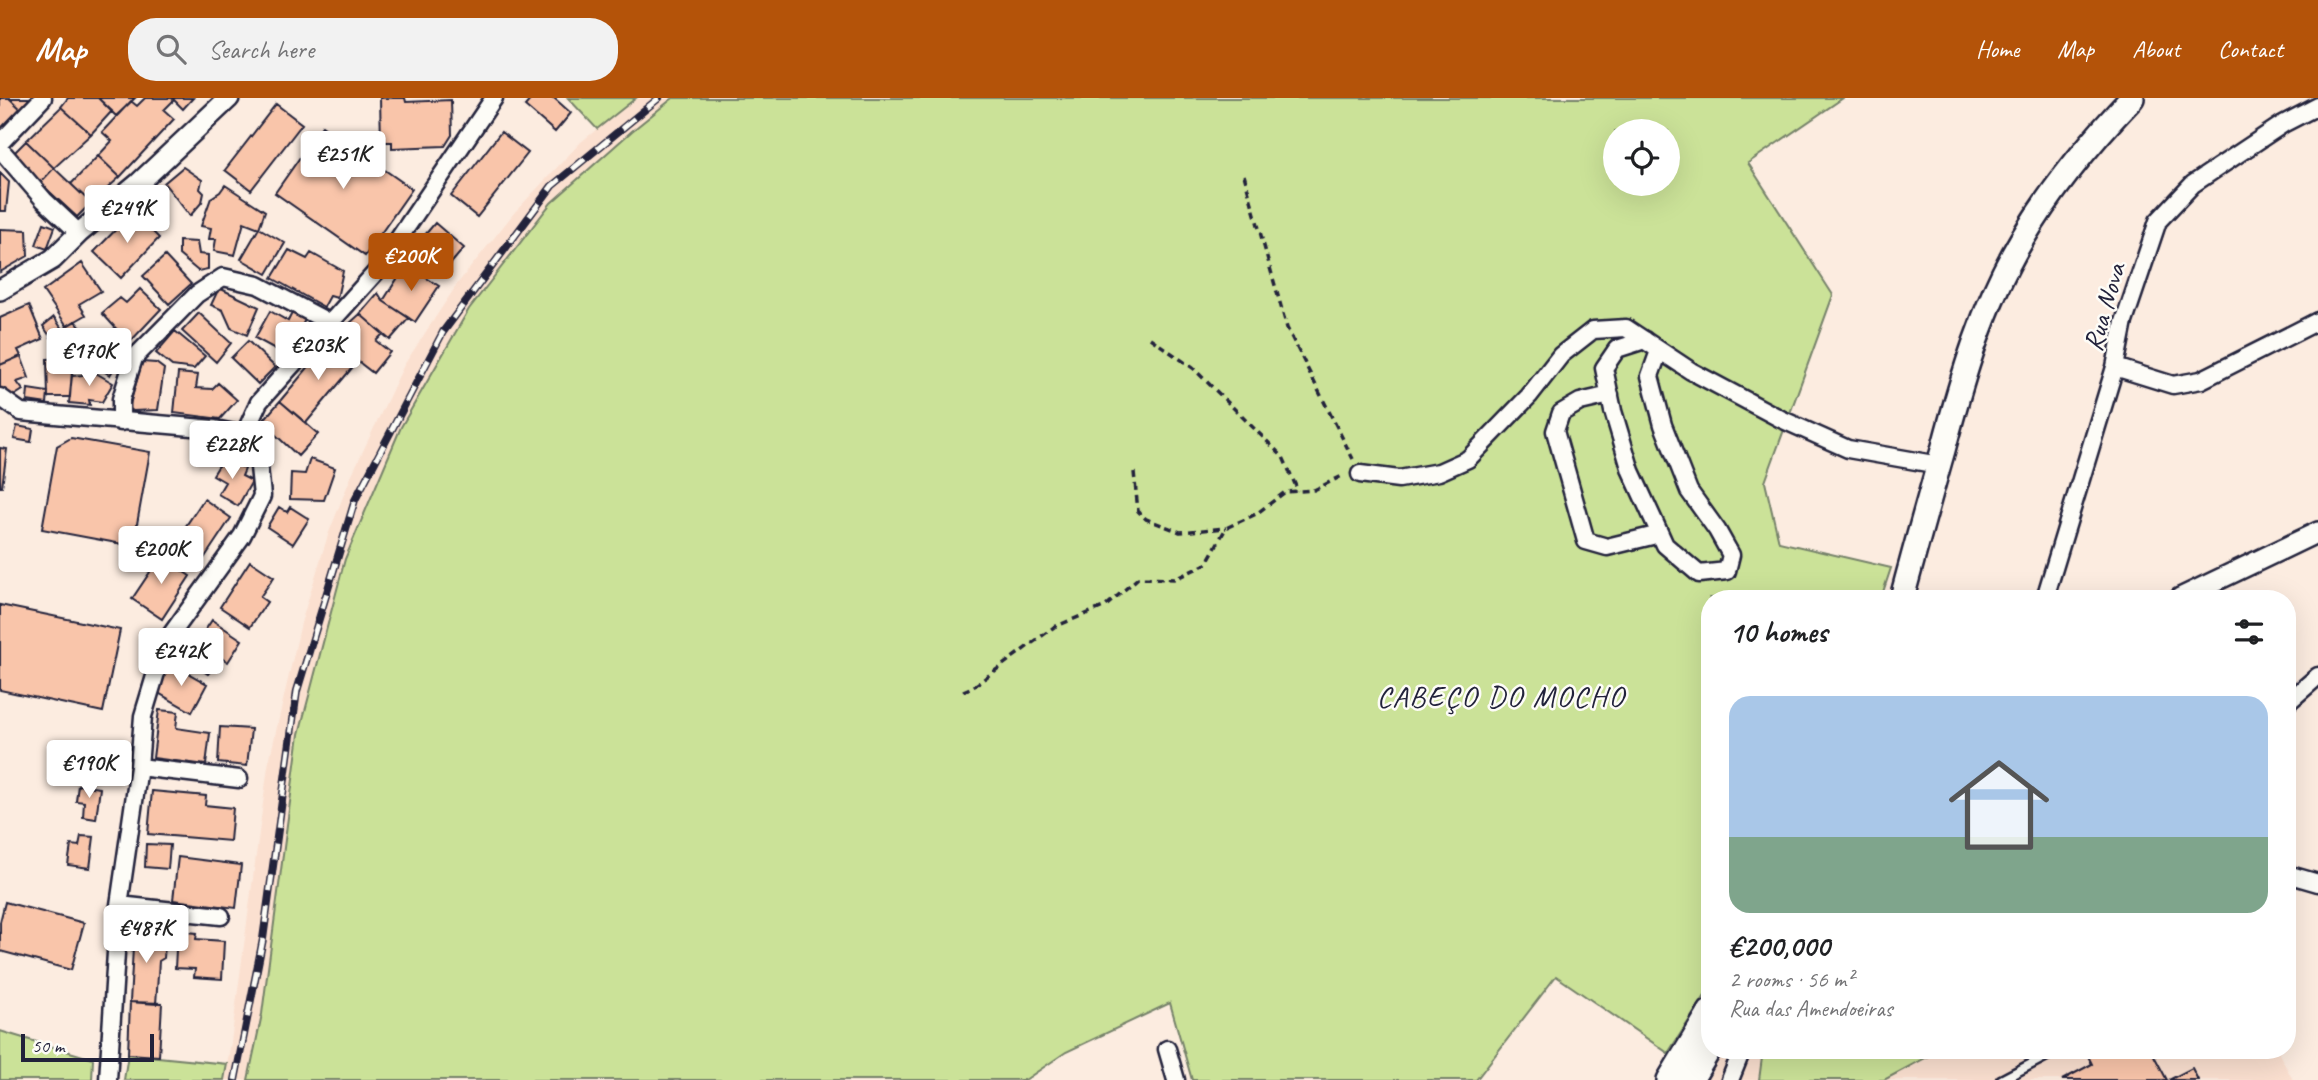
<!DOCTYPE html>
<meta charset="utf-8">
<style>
body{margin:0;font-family:Caveat,sans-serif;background:#f2f2f2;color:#202124;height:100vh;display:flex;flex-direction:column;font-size:26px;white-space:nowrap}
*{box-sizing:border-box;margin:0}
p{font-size:23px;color:#757577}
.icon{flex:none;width:38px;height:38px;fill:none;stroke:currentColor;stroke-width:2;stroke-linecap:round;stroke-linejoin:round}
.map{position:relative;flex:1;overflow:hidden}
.side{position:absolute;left:1701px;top:492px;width:595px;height:469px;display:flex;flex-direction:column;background:#fff;border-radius:28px;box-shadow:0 7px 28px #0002}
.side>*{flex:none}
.tools{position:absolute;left:1603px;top:21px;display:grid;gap:14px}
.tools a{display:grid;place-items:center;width:77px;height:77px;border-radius:50%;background:#fff;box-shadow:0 7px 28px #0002;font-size:35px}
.scale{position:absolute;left:21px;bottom:18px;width:133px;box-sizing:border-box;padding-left:7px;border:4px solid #22223b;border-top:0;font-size:19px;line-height:24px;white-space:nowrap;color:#22223b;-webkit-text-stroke:5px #fdfcf7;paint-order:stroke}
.price{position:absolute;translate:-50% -60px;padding:0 16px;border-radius:7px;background:#fff;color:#222;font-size:23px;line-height:46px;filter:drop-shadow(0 2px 4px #0008)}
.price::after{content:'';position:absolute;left:50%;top:42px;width:21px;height:16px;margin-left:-10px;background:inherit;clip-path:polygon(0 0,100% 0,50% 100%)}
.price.active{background:#b45309;color:#fff}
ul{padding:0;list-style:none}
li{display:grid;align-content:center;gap:14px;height:371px;padding:0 28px}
li span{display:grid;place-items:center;height:217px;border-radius:21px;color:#555}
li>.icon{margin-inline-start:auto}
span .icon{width:126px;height:126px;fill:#fffc;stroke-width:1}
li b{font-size:30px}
h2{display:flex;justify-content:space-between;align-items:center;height:84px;padding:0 28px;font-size:30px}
header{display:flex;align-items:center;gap:42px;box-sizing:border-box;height:98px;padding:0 35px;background:#b45309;color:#fff}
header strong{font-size:33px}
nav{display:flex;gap:38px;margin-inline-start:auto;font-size:24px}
.search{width:490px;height:63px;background:#f2f2f2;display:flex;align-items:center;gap:18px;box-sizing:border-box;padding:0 24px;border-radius:28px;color:#757577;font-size:26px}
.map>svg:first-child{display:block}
</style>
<header>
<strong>Map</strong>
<div class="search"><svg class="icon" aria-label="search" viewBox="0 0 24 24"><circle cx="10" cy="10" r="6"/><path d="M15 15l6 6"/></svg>Search here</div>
<nav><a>Home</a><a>Map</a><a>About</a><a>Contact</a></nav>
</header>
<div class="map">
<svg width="2318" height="982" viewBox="0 0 2318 982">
<rect width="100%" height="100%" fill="#fcece0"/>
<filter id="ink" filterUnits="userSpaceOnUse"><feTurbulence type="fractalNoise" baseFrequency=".0143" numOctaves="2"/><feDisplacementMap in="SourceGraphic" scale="14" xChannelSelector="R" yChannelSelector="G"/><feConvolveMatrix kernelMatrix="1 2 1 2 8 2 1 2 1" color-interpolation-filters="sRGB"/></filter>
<g filter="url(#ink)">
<path fill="#fbe0d0" d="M636 0H673L632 33 551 105 469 211 401 329 345 461 299 636 262 916 248 982H224L231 944 268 668 301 525 328 437 352 376 404 267 458 185 514 115 581 44Z
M1710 890V952H2277L2293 982H1679L1668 955Z"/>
<path fill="#cbe298" stroke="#76826a" stroke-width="2" fill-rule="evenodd" d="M568 0H636L597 31Z
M673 0H1843L1748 65 1833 197 1765 384 1779 444 1891 470 1881 500H1710V890L1668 955 1556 878 1476 982H1192L1170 905 1066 954 1025 982H248L262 916 299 636 345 461 401 329 469 211 551 105 632 33ZM1615 33H1668V86H1615Z
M0 933 93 961 92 982H0Z
M1763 952H1940L1884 982H1759Z
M128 956 227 966 224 982H124Z"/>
<path fill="#f9c5aa" stroke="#22223b" stroke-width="2" d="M0 0H9L23 13 2 35 0 31Z
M9 0H35L23 13Z
M68 0H98L112 13 91 36 61 9Z
M98 0H135L116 18Z
M145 0H172L174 2 164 12 174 21 120 79 98 58 112 43 102 34 131 3 137 8Z
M172 0H193L183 11Z
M380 0H405L406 4 451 2 452 37 445 48 392 50V44H381Z
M532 0H554L571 15 555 34 525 8Z
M276 6 302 26 251 92 225 72Z
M61 9 91 36 54 70 26 43Z
M322 28 412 91 365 158 275 95Z
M501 34 528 55 477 119 451 98Z
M26 43 54 70 40 85 12 57Z
M98 58 120 79 91 105 71 86Z
M183 69 202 82 200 91 204 95 202 104 190 118 164 85Z
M54 70 91 105 77 119 40 85Z
M0 75 9 84 6 113H0Z
M225 87 265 113 259 130 244 124 235 157 214 153 216 141H209L211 130 201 128 211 100 220 94Z
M133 114 159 140 121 180 94 154Z
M44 125 55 129 47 151 36 147Z
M435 125 464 150 448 169 419 144Z
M259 130 285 145 267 176 241 161Z
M0 131 27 132 28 158 0 174Z
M179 143 197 144 199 156 208 157V171L198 173 179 157Z
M289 152 307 161 311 155 343 173 337 200 330 198 324 209 272 180Z
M165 158 191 186 169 206 143 178Z
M82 165 101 193 79 206 86 217 67 228 43 193Z
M406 167 439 188 415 224 383 203Z
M219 190 259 209 247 237 231 230 223 212 211 207Z
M140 191 161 211 129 245 102 215 120 200 126 205Z
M378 195 383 203 409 220 390 242 360 216Z
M29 207 43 241 18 252 21 258 0 267V220Z
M270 213 288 223 293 213 306 220 286 257 255 240Z
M199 215 231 245 216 264 182 233Z
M360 216 383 236 376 243 390 254 373 275 343 252 349 246 338 236Z
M54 219 64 234 67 228 75 223 83 232 67 255 58 250 43 228Z
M175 233 205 258 194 271 172 268 156 255Z
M98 237 124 253 110 277 83 260Z
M331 242 357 264 306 325 280 303Z
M248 243 275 269 258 286 231 260Z
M21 258 29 280 17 284 23 292 12 299 0 289V267Z
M73 260 70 299H48L47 261Z
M142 264 156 265 164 271 158 312 133 313 129 310Z
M89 271 113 285 102 304 89 302 90 307 69 305 72 278 82 277Z
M178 275 198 277 196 290 212 291 218 285 237 302 220 321 174 315Z
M28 291 48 294 47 306 27 303Z
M280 303 318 336 298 358 262 324Z
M17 328 33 331 31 344 14 341Z
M71 340 150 354 133 448 42 431 57 348Z
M0 350 7 351 2 389H0Z
M224 359 245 371 242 378 252 383 238 408 218 396 225 384 213 377Z
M310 361 335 370 324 402 290 401 291 375 305 376Z
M204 401 231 420 197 471 169 453Z
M279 409 287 414 290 409 309 421 293 446 267 429Z
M155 455 190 478 162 521 132 501 150 474 145 471Z
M250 463 274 479 260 499 267 504 250 529 220 509Z
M0 507 120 532 103 614 0 592Z
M212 522 242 542 228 564 220 559 208 576 186 561Z
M170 565 207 586 192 614 155 593Z
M159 612 178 614 176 630 210 635 206 667 153 660Z
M220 629 251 631 247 668 218 665Z
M85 656 124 663 121 679 83 673Z
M78 687 100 690 96 721 83 719 84 704 76 703Z
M152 693 206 698 205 707 233 710 230 743 148 736Z
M81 738 94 739 90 770 68 767 71 747 79 748Z
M146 746 170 747 168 771 145 769Z
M178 759 241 767 236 810 173 802Z
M5 804 84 825 71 872 0 853V824Z
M134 832 166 834 164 860 159 863 156 906 130 904Z
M177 833 197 835 196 841 224 843 222 881 194 879 195 871 175 870Z
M130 904 162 905 159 958 128 956Z
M2085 952H2151L2167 982H2062L2092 966Z
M2192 970 2198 982H2169Z"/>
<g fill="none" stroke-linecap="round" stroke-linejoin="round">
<defs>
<path id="service" d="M2001 982 2058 952"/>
<path id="minor" d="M0 45 43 0
M0 51 44 102 79 135
M1645 242 1617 251 1604 270 1613 313 1631 373 1660 436 1665 447 1699 476 1727 473 1731 457 1717 432 1689 393 1663 327 1650 278 1659 253
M2115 269 2173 287 2201 282 2318 223
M1610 297 1580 304 1561 315 1555 333 1586 443 1607 449 1660 436
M0 299 21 314 215 331 244 337 258 359 262 398 242 438 165 545 143 618 139 669 119 807 108 982
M121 324V301L134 260 197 196 223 179 258 187 332 226
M244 337 259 304 376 174 494 0
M1360 376 1399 381 1439 374 1468 361 1529 298 1561 257 1593 232 1626 230 1691 273 1781 321 1848 351 1939 367
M2045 500 2115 269 2124 224 2158 123 2193 86 2283 26 2318 8
M2287 605 2318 578
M139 669 239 681
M2287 776 2318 785
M119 807 221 818
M1167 951 1176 982
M1730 982 1742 952"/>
<path id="tertiary" d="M0 192 53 161 79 135 139 85 229 0
M2180 500 2318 434"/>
<path id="secondary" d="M1902 500C1915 451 1929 401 1943 352 1962 280 1983 207 2021 143 2052 90 2090 44 2132 0
M1669 982 1710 914
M1691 982 1710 950"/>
</defs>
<use href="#service" stroke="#22223b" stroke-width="13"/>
<use href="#minor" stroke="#22223b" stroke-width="21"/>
<use href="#tertiary" stroke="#22223b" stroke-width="24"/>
<use href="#secondary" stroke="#22223b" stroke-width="28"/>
<path stroke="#22223b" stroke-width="3.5" stroke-dasharray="7 5" stroke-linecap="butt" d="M1244 77 1287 230 1353 361
M1150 240 1193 270 1283 359 1298 393
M1134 374 1138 413 1146 421 1180 434 1226 430
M963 593 973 589 1054 529 1106 508 1138 480 1175 481 1206 466 1226 430 1256 416 1285 394 1314 392 1344 377"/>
<use href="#service" stroke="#fdfcf7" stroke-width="8"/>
<use href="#minor" stroke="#fdfcf7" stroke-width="16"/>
<use href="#tertiary" stroke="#fdfcf7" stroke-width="19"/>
<use href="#secondary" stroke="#fdfcf7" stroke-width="23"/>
<defs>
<path id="rail" d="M235 982 263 841 297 593 355 402 443 234 552 88 659 0"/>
</defs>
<use href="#rail" stroke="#22223b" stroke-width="8"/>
<use href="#rail" stroke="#fdfcf7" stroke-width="5" stroke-dasharray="16" stroke-linecap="butt"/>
</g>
</g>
<g text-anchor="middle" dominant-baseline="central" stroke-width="5" stroke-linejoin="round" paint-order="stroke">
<g font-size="28" fill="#22223b" stroke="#fdfcf7">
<text transform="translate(2104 209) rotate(-74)">Rua Nova</text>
</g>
<g font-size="30" letter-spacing="2" fill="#22223b" stroke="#fdfcf7">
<text x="1501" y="598">CABEÇO DO MOCHO</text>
</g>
</g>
</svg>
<div class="tools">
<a><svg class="icon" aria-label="locate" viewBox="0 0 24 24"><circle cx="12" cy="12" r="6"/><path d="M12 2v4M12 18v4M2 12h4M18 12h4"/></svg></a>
</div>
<div class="scale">50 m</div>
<b class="price" style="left:343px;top:93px">€251K</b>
<b class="price" style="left:127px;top:147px">€249K</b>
<b class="price active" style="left:411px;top:195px">€200K</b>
<b class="price" style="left:318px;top:284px">€203K</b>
<b class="price" style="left:89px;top:290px">€170K</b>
<b class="price" style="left:232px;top:383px">€228K</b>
<b class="price" style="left:161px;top:488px">€200K</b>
<b class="price" style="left:181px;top:590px">€242K</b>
<b class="price" style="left:89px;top:702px">€190K</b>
<b class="price" style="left:146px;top:867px">€487K</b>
<section class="side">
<h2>10 homes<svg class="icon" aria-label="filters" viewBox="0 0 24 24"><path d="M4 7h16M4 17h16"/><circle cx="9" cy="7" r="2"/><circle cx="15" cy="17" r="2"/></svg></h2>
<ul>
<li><span style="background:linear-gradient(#a9c7e8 65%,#7fa58c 0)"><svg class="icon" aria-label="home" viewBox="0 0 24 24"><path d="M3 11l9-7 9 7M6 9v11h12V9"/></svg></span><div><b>€200,000</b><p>2 rooms · 56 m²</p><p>Rua das Amendoeiras</p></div></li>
</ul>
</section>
</div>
